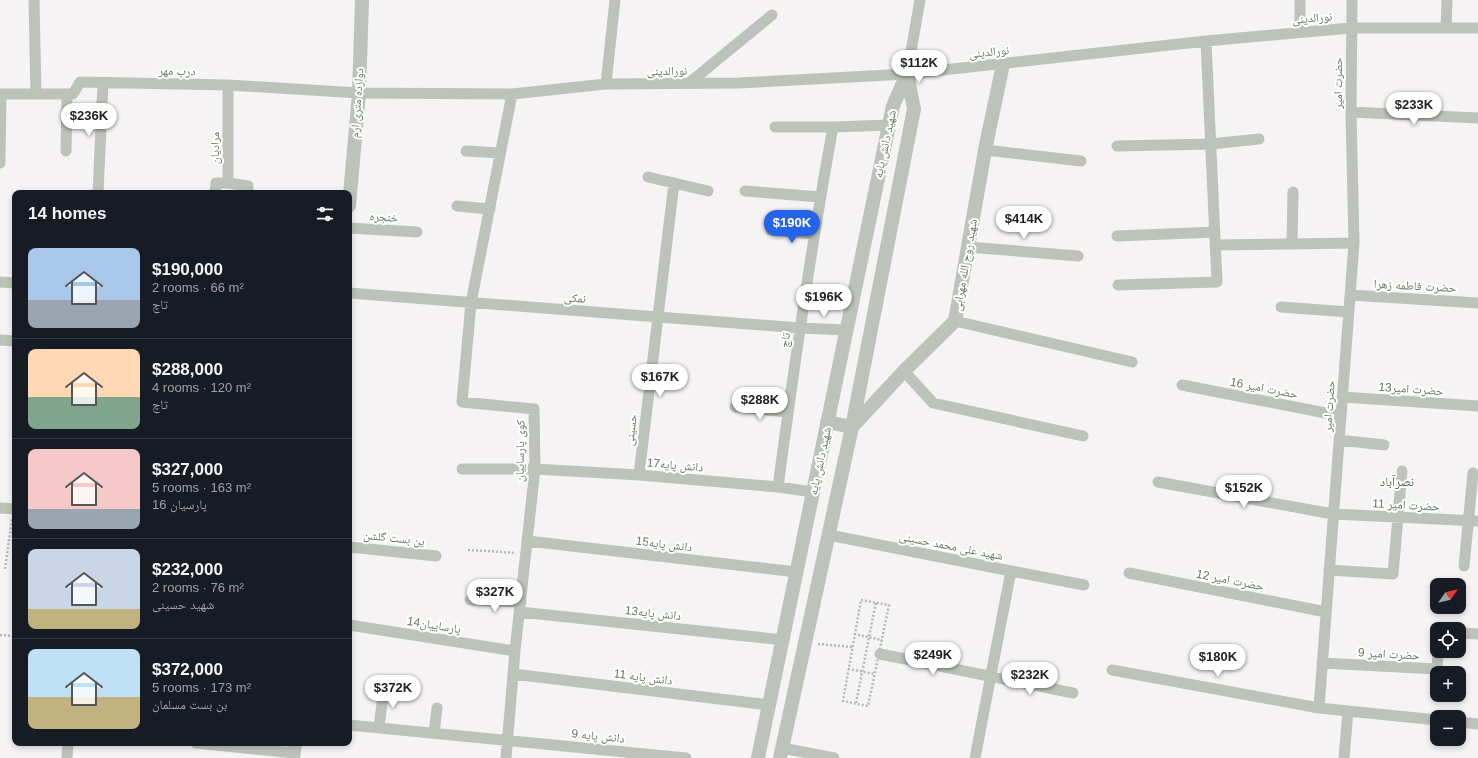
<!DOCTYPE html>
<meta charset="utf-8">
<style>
body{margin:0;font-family:Helvetica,"Noto Naskh Arabic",sans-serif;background:#242831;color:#f1f3f6;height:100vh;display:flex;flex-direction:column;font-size:15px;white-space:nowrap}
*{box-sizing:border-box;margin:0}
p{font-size:13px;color:#9ea1a6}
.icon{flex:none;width:22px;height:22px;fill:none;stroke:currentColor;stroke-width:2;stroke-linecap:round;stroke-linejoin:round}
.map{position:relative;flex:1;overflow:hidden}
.sheet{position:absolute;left:12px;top:190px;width:340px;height:556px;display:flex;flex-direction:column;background:#171b24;border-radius:8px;box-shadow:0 2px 6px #0003}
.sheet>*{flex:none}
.needle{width:26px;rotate:56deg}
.buttons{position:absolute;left:1430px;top:578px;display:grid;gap:8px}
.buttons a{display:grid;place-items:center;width:36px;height:36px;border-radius:8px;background:#171b24;box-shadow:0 2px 6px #0003;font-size:20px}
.price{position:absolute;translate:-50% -34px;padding:0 9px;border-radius:14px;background:#fff;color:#222;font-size:13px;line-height:26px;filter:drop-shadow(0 1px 2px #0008)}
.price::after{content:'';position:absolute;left:50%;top:24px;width:12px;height:9px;margin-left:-6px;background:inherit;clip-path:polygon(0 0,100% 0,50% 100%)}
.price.active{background:#2563eb;color:#fff}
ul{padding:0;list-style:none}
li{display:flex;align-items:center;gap:12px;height:100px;padding:0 16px}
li+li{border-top:1px solid #363941}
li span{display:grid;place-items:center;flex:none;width:112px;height:80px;border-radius:8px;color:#555}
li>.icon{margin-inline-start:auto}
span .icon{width:48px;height:48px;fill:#fffc;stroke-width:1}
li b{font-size:17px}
h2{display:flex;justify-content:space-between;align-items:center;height:48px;padding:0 16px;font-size:17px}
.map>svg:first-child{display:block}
</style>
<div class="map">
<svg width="1478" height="758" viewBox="0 0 1478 758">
<rect width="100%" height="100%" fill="#f6f3f5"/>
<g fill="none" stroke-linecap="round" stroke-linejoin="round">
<path stroke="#b5bab4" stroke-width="2.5" stroke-dasharray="2 2" stroke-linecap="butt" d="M468 550 516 553
M5 569 12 519
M861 600 889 605 868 706 843 701Z
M854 634 882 640
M0 635 15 636
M818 644 852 647
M848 669 875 674
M856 703 876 602"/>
<path stroke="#bdc3bb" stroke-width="11" d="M34 0 36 94
M1446 27 1447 0
M1300 32V0
M907 74 920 0
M689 83 772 15
M606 84 615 0
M228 85V183L248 186V193
M0 94H73L80 82 228 85 359 93 512 94 606 84 739 83 907 74 1206 41 1351 28H1478
M1351 112 1478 118
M775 127H833L889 125
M1117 146 1211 144 1259 139
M985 150 1081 161
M66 151 67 94
M466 151 500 153
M0 163 1 94
M648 177 708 191
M745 191 820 197
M98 193 103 83
M215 193 216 183H228
M457 206 490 209
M349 228 417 232
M771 230 814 234
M1117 236 1215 232
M1292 244 1293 192
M1215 245 1354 243
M968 247 1078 256
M0 282 15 283
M1118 285 1217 282 1206 41
M349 293 800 328 846 330
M1350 295 1478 303
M1281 307 1349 312
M955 321 1132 362
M0 340 15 341
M904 371 933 403 1083 436
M1182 385 1341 416
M1342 397 1478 406
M735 407 788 412
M1339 440 1384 445
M462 469H535L639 475 778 487 813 492
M639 475 674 183
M1158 482 1333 514 1478 521
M778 487C794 367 811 246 833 127
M0 508 15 509
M829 535 1011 571 975 758
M528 541 797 572
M349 547 436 556
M1464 566 1473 473
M1329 570 1393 574 1402 471
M1011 571 1084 585
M1129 573 1326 612
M470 600 521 602
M520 612 784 640
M349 625 515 651
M1459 633 1478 634
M880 654 1073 693
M1322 663 1437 669 1438 651
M1112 670 1319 708
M513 674 769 705
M1348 711 1437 720
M1459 722 1478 724
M349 725 686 758
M379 727 384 689
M434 733 437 708
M196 743 294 753
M782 748 834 758
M67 758 68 743
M506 758 515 651 535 469 534 409 462 402 471 303 512 94
M1344 758 1348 711 1319 708 1354 243 1351 112 1352 0"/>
<path stroke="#bdc3bb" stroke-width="14" d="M349 206 359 93 362 0
M827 422 852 427 904 371 955 321 985 150 1003 64
M293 758 295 743
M758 758 889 125 893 106 907 74
M780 758 852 427 914 109 907 74"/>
</g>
<g text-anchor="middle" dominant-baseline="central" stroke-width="4" stroke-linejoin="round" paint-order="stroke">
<g font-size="12" fill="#65785e" stroke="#fff">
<text transform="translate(1312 18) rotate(-5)">نورالدینی</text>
<text transform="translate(989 52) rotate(-6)">نورالدینی</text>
<text transform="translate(177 71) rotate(1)">درب مهر</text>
<text transform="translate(667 71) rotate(-1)">نورالدینی</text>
<text transform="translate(1338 83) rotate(-90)">حضرت امیر</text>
<text transform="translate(357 103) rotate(-86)">دوازده متری ارم</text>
<text transform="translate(885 144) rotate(-78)">شهید دانش پایه</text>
<text transform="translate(215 148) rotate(-90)">مرادیان</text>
<text transform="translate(384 217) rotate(4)">خنجره</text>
<text transform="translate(965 265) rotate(-80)">شهید روح الله مهرابی</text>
<text transform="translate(1415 286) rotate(3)">حضرت فاطمه زهرا</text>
<text transform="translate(575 298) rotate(4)">نمکی</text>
<text transform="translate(785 340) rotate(-82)">تاچ</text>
<text transform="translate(1264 388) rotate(11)">حضرت امیر 16</text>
<text transform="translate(1411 389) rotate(4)">حضرت امیر13</text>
<text transform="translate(1329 406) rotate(-86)">حضرت امیر</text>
<text transform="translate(631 430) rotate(-83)">حسینی</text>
<text transform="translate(520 451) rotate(-89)">کوی پارساییان</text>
<text transform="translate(820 461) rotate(-78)">شهید دانش پایه</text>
<text transform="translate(675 465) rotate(5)">دانش پایه17</text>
<text transform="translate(1406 505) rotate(3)">حضرت امیر 11</text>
<text transform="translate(394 538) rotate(6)">ین بست گلشن</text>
<text transform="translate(664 544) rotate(7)">دانش پایه15</text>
<text transform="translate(951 546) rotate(11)">شهید علی محمد حسینی</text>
<text transform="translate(1230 580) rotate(11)">حضرت امیر 12</text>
<text transform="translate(653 613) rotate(6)">دانش پایه13</text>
<text transform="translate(434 625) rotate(9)">پارساییان14</text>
<text transform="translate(1389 654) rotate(3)">حضرت امیر 9</text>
<text transform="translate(643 677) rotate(7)">دانش پایه 11</text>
<text transform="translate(598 736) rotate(6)">دانش پایه 9</text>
</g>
<g font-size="13" fill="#596954" stroke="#fff">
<text x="1397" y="481">نصرآباد</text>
</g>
</g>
</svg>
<div class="buttons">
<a><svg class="needle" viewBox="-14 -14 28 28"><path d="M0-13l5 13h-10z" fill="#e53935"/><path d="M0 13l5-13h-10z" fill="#9ea1a6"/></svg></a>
<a><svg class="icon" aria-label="locate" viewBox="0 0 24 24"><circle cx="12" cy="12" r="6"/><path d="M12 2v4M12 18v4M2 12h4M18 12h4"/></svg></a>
<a>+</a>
<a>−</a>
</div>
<b class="price" style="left:919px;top:84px">$112K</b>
<b class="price" style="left:1414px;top:126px">$233K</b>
<b class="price" style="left:89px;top:137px">$236K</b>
<b class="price" style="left:1024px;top:240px">$414K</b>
<b class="price active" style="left:792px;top:244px">$190K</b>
<b class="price" style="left:824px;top:318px">$196K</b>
<b class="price" style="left:660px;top:398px">$167K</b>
<b class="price" style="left:760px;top:421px">$288K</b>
<b class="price" style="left:1244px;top:509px">$152K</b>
<b class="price" style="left:495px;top:613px">$327K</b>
<b class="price" style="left:933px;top:676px">$249K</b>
<b class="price" style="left:1218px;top:678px">$180K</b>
<b class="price" style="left:1030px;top:696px">$232K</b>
<b class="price" style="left:393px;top:709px">$372K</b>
<section class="sheet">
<h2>14 homes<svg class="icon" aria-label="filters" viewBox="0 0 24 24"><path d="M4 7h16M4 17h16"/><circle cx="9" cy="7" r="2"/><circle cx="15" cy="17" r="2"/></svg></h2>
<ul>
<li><span style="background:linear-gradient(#a9c7e8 65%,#9aa5b1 0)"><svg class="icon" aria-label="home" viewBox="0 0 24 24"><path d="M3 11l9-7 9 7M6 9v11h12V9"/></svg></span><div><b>$190,000</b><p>2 rooms · 66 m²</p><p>تاچ</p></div></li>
<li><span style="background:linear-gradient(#ffd9b3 60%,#7fa58c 0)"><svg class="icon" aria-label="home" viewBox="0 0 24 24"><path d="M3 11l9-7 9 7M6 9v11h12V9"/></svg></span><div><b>$288,000</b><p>4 rooms · 120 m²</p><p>تاچ</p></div></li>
<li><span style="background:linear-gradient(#f6c9c9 75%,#9aa5b1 0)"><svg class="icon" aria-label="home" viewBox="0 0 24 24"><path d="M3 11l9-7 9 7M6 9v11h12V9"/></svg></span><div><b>$327,000</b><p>5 rooms · 163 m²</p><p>پارسیان 16</p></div></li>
<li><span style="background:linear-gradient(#c9d6e8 75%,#c2b280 0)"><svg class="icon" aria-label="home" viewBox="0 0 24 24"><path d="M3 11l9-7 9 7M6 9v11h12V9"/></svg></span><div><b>$232,000</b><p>2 rooms · 76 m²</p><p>شهید حسینی</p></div></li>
<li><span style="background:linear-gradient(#bfe0f5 60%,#c2b280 0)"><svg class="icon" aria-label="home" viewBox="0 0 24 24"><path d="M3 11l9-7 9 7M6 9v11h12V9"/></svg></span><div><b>$372,000</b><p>5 rooms · 173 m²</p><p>بن بست مسلمان</p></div></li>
</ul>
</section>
</div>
